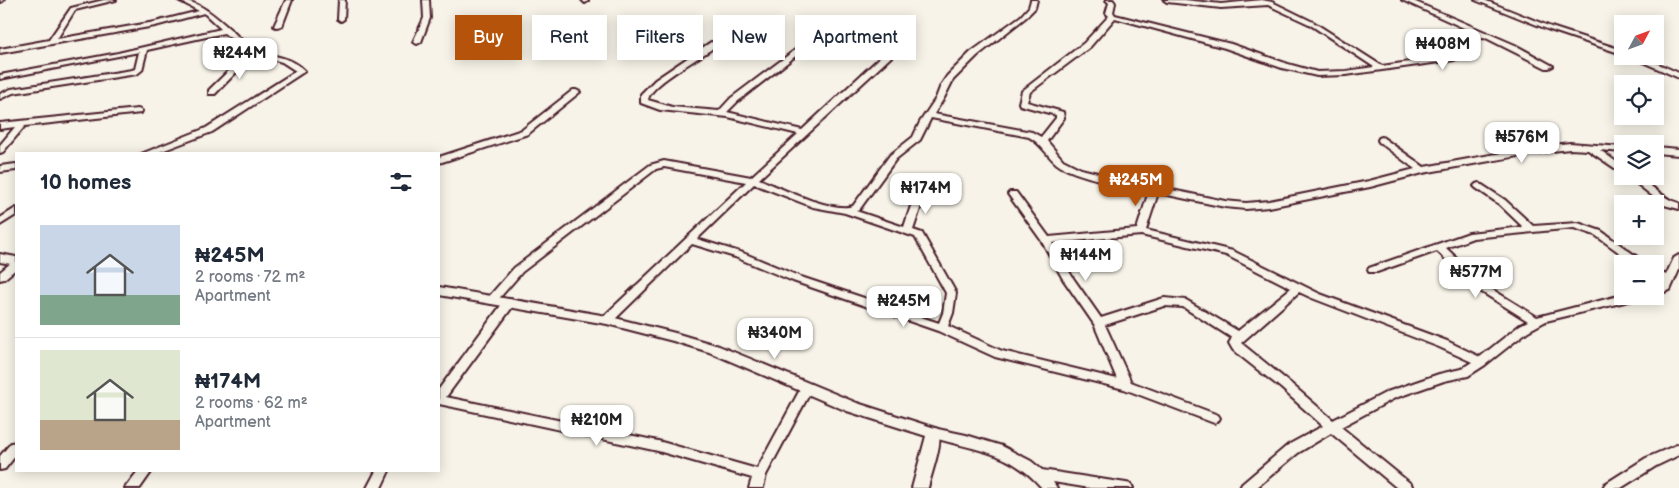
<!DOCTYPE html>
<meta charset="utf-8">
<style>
body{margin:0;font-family:"Balsamiq Sans",sans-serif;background:#f2f2f3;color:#1f2937;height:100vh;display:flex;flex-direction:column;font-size:19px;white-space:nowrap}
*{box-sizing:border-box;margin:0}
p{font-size:16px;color:#747a83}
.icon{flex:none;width:28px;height:28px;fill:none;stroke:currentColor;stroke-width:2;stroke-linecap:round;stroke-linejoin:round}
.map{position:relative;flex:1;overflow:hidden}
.details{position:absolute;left:15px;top:152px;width:425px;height:320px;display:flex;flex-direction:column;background:#fff;border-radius:0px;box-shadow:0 2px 12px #0003}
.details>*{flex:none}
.banner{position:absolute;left:455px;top:15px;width:475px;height:45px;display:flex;gap:10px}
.needle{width:32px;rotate:49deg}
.tools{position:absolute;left:1614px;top:15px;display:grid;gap:10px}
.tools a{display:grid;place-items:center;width:50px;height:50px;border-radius:0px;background:#fff;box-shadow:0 2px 12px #0003;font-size:25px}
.price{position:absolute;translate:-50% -42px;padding:0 11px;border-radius:10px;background:#fff;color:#222;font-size:16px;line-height:32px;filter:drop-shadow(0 1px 2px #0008)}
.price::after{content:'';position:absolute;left:50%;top:30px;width:15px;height:11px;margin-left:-8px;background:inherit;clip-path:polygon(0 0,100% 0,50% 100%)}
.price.selected{background:#b45309;color:#fff}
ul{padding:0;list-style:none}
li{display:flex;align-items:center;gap:15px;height:125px;padding:0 25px}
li+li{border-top:1px solid #e0e1e3}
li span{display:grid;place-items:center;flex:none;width:140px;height:100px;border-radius:0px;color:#555}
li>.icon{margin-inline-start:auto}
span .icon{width:60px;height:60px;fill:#fffc;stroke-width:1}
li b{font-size:21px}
h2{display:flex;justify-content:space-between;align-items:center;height:60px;padding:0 25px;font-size:21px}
.pill{padding:0 18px;border-radius:0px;background:#fff;box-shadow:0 2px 12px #0003;font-size:18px;line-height:45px}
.pill.selected{background:#b45309;color:#fff}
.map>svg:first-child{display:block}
</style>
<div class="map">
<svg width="1679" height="488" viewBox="0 0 1679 488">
<rect width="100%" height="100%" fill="#f7f3e8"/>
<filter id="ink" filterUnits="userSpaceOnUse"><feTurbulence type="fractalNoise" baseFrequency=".02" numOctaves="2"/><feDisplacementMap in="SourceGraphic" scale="10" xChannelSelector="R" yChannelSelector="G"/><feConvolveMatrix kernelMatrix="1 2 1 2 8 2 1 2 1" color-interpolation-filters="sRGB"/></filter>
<g filter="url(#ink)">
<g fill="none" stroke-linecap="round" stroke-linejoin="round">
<defs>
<path id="minor" d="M0 0H4L1 2Z
M104 0H116L75 10 57 39 155 22 199 11 178 0C198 0 215 16 230 29 237 35 244 44 253 49 271 58 288 54 305 71L212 132 154 154H141L206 128 296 71 282 62 254 54 215 94H209V90L248 52 224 33 147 50 142 70 137 74 13 93 0 99V94L11 89 132 70 135 69 139 52 0 79V75L118 53 221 29 204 13 155 26 0 53V49L49 40 71 8Z
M286 0H292L282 26 276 27 274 26Z
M339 0H345L344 19 341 21 338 19Z
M423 0H429L430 18 421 42 417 44 413 42 424 18Z
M582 0H588V1L585 3Z
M1031 0H1037L1035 8 1025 18 977 56 953 80 944 98 934 114 1032 132 1041 137 1056 118V115L1020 105 1019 103 1022 91 1084 43 1109 16 1106 13 1109 3 1106 0H1113L1115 3 1113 12 1115 15 1231 44 1288 64 1317 72 1346 71 1374 67 1309 24 1268 5 1221 8 1167 2 1164 0H1185L1221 4 1262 0 1272 2 1313 22 1382 66 1451 56 1426 41V37L1477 34 1402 0H1411L1515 45 1553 66 1549 68H1546L1486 38 1437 41 1459 54V58L1454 60 1346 75 1317 76 1282 68 1225 48 1115 18 1090 47 1030 92 1027 102 1063 112 1064 118 1047 141 1063 160 1081 169 1143 184 1225 201 1246 203 1269 201 1369 181 1415 169 1379 142 1378 140 1379 138 1382 137 1424 167 1535 147 1570 143 1622 147V152L1600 150 1622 166V173L1588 150 1570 149 1535 153 1423 173 1370 187 1269 207 1246 209 1225 207 1158 193 1146 230 1233 251 1320 294 1447 341 1480 357 1520 325 1528 321 1477 289 1437 251 1377 272H1369L1368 270 1369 268 1469 233 1523 227 1499 204 1476 188 1474 186 1476 184 1479 183 1505 200 1533 226 1578 223 1601 231 1647 264H1635L1595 235 1574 228 1473 238 1446 248 1485 285 1537 317 1622 295 1638 296 1633 300 1546 321 1528 331 1485 365 1468 376 1444 381 1395 398 1341 427 1411 484 1413 488H1397L1331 433 1298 453 1256 488H1240L1242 484 1288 445 1323 426 1281 388 1233 350 1229 343 1232 338 1183 307 1164 306 1105 325 1131 382 1218 415 1220 418 1218 421 1214 423 1124 389 995 357 938 331 793 281 735 257 692 244 611 323H603L601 320 603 317 746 182 664 167 656 169 522 272 495 303 491 304 486 300 514 268 650 165 664 161 751 177 798 134 728 117 660 110 641 103V94L655 80 711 42 718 44C704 57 650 83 648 100L672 107 719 111 731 98 799 47 803 49 802 51 737 102 727 112 802 130 886 52H892V56L759 179C780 188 832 213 853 206L890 155 913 137 920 122 936 98 941 85 947 76 971 52 1021 16 1029 7ZM931 118 1029 137C1043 145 1046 155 1057 164 1072 176 1128 187 1149 191L1137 229 1049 237 1016 192H1010L1008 194 1041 240 1063 279 1094 324 1117 379 1002 351 948 326 953 313 956 293 922 233 913 230 926 191 924 189 921 188 916 191 904 227 856 211 859 210 896 159 920 140ZM754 184 813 207 845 213 915 237 946 293 943 313 939 323 801 277 743 253 697 239ZM1141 235 1226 255 1291 288 1238 331 1186 300 1164 298 1101 318 1073 278 1052 243ZM1299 292 1312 298 1439 347 1472 362 1461 369 1439 374 1387 392 1333 420 1289 382 1241 343Z
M1475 0H1484L1551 27 1622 50V54L1547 29Z
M1629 56H1640L1679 73V78Z
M573 90H576L580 92 528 134 439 163V157L522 130Z
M138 109 142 111 141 113 25 126 3 152 0 153V145L15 127 0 129V123Z
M1655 147 1679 149V155L1655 153Z
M16 164V170L0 172V166Z
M1627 176C1648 176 1658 198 1679 203V209L1664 205Z
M16 208V215L0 225V218Z
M1679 255V270L1671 288 1670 290 1655 295V288L1662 286 1663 283 1655 277V269L1666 275 1674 258Z
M16 261V269L4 279 0 280V272L12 262Z
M509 299 513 300 514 303 513 306 446 397 658 441 757 469 802 386 806 385 810 386 812 389 766 475 763 488H749L752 478 658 451 439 404V389L505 300Z
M933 428 966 435 1002 446 1031 461 1042 470 1126 483 1131 484 1133 488H1090L1053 482 1057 488H1042C1009 449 973 451 929 436L927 433 929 430Z
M16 442V455L5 469 0 470V456L11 443Z
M1679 444V455L1656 466 1621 488H1603L1605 484 1646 458Z
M138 471H152L140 488H125Z
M376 471H389L381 488H367Z"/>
<path id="tertiary" d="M0 254 16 257V265L0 262Z
M439 287 607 316 675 333 719 346 857 403 938 429C944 441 931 474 928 488H912L926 436 847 411 709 352 673 341 607 324 439 295Z"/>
</defs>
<use href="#minor" stroke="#4a1f2b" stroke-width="4"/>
<use href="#tertiary" stroke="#4a1f2b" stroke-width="4"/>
<use href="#minor" fill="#f7f3e8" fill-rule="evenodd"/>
<use href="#tertiary" fill="#f7f3e8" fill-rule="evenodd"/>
</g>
</g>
</svg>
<div class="tools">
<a><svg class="needle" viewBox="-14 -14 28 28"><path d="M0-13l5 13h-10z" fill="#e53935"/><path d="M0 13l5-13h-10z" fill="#747a83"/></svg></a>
<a><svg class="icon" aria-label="locate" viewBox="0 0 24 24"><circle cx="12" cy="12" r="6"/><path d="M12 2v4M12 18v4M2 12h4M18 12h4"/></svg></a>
<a><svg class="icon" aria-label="layers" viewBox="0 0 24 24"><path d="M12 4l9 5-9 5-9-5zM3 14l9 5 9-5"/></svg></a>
<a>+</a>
<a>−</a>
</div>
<b class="price" style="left:1443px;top:71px">₦408M</b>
<b class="price" style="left:240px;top:80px">₦244M</b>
<b class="price" style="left:1522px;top:164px">₦576M</b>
<b class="price selected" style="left:1136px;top:207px">₦245M</b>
<b class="price" style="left:926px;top:215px">₦174M</b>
<b class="price" style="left:1086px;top:282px">₦144M</b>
<b class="price" style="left:1476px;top:299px">₦577M</b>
<b class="price" style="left:904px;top:328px">₦245M</b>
<b class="price" style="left:775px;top:360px">₦340M</b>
<b class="price" style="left:597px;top:447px">₦210M</b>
<div class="banner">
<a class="pill selected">Buy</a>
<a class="pill">Rent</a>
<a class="pill">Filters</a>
<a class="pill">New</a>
<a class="pill">Apartment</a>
</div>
<section class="details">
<h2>10 homes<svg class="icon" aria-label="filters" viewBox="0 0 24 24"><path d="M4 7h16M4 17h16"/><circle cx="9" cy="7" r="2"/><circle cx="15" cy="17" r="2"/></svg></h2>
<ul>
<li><span style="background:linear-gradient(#c9d6e8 70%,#7fa58c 0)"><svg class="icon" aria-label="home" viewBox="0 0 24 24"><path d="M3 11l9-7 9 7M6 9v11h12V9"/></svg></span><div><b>₦245M</b><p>2 rooms · 72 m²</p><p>Apartment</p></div></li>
<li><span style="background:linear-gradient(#dfe7d0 70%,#b9a48a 0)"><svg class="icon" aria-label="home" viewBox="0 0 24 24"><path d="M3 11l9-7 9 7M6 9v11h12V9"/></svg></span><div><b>₦174M</b><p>2 rooms · 62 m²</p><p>Apartment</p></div></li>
</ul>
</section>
</div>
